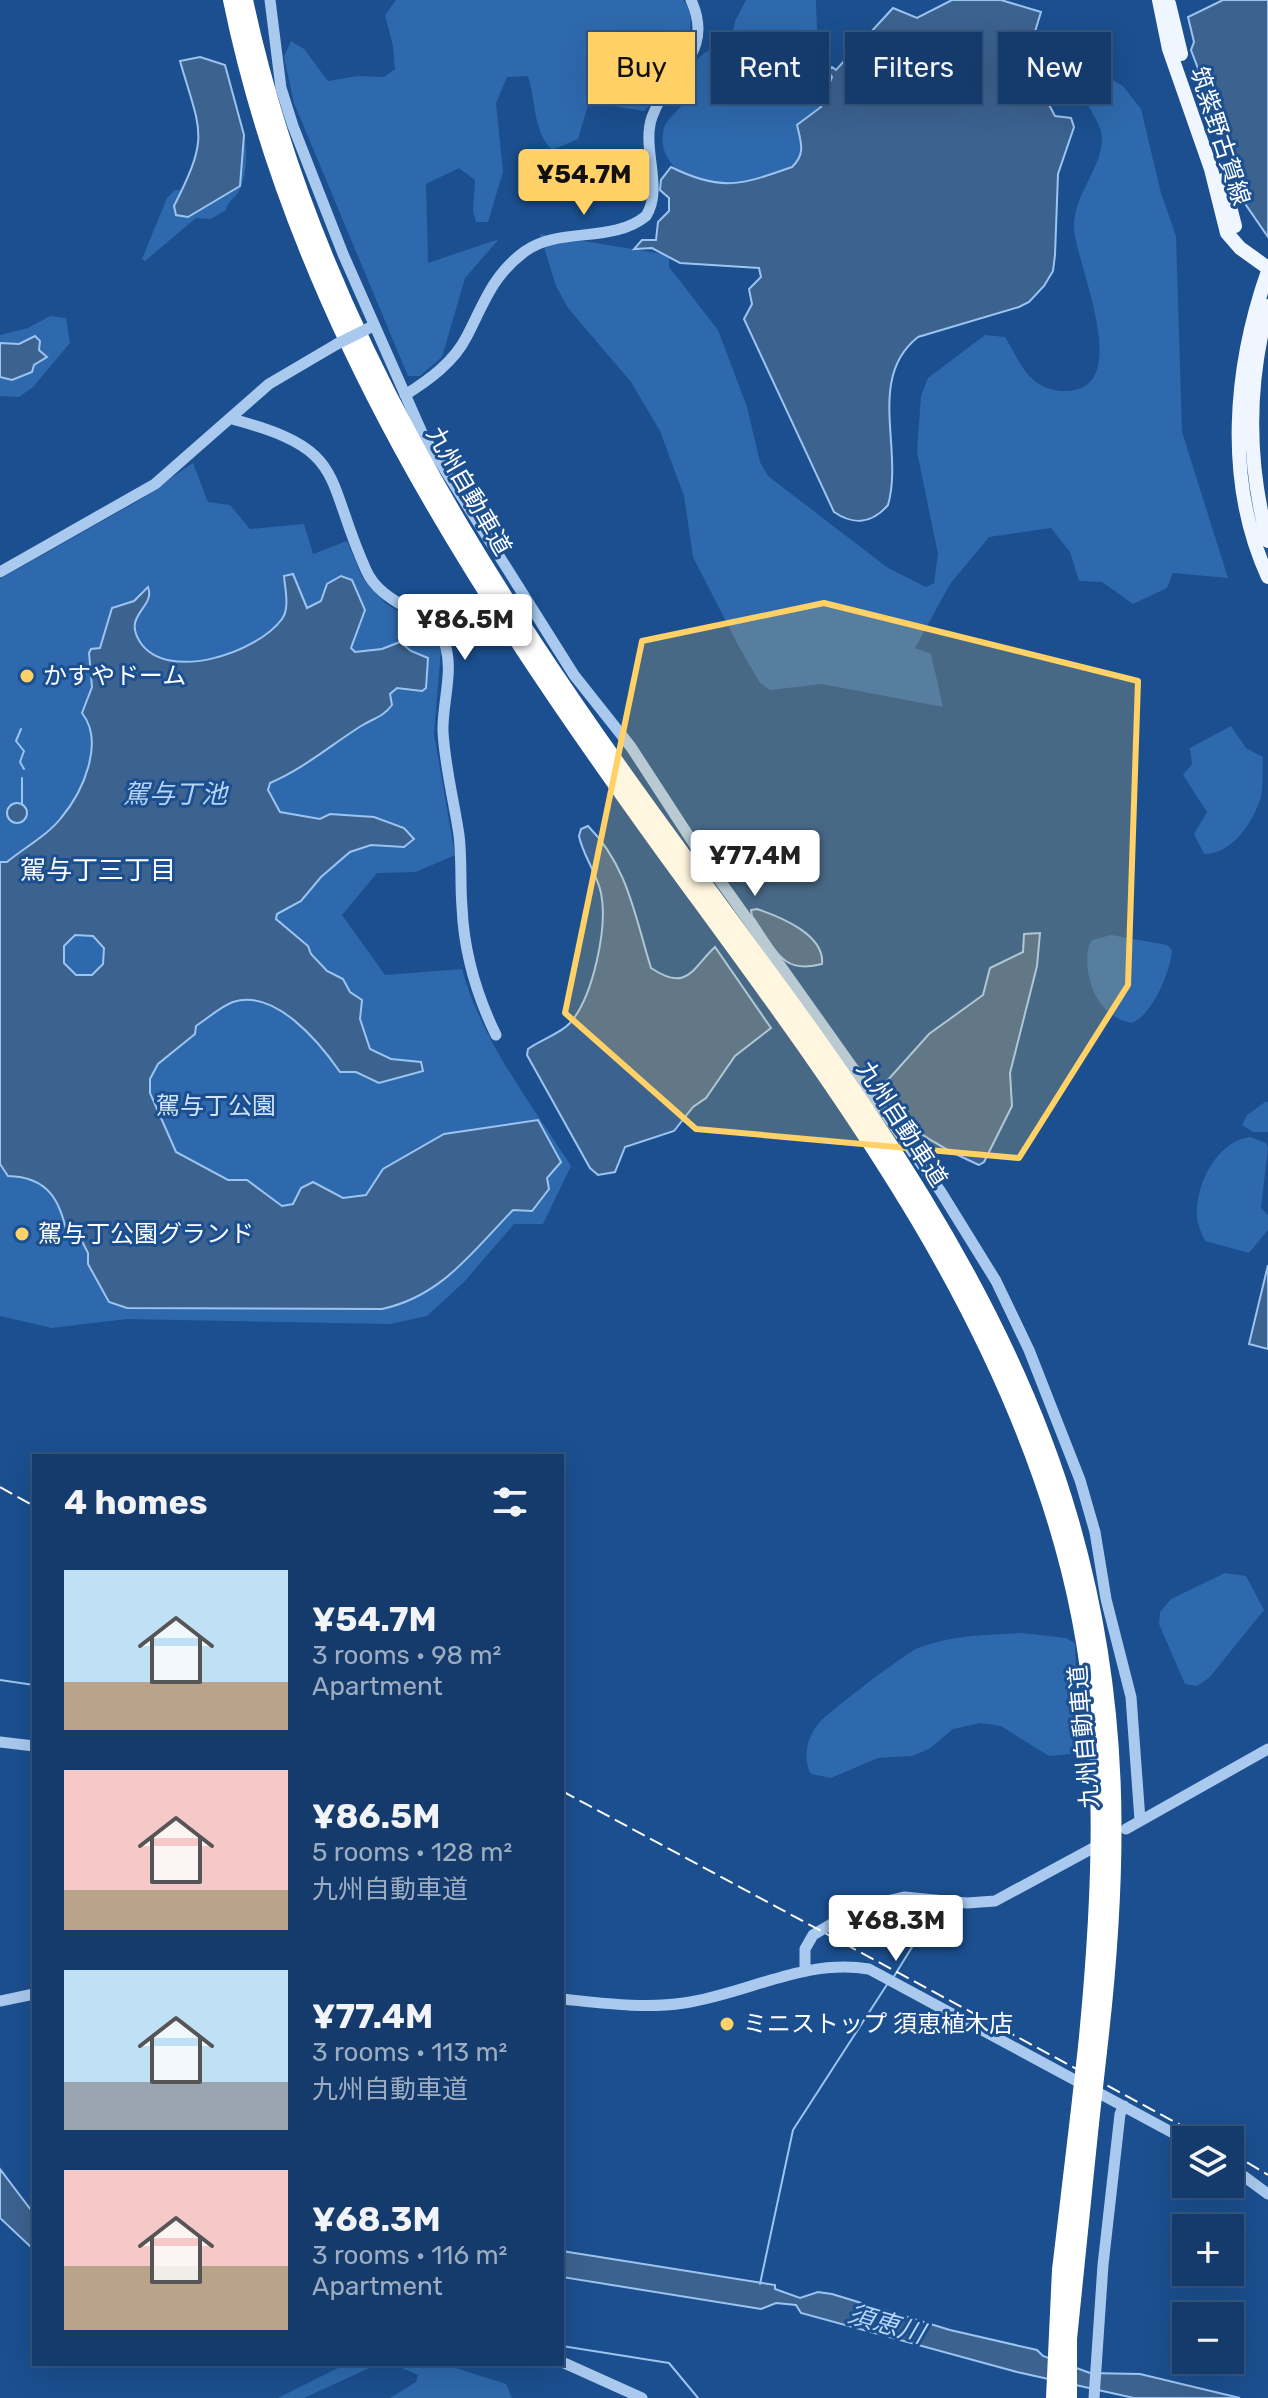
<!DOCTYPE html>
<meta charset="utf-8">
<style>
body{margin:0;font-family:Rubik,"Noto Sans JP",sans-serif;background:#1d4271;color:#f1f3f6;height:100vh;display:flex;flex-direction:column;font-size:30px;white-space:nowrap}
*{box-sizing:border-box;margin:0}
p{font-size:26px;color:#9dadc1}
.icon{flex:none;width:44px;height:44px;fill:none;stroke:currentColor;stroke-width:2;stroke-linecap:round;stroke-linejoin:round}
.map{position:relative;flex:1;overflow:hidden}
.panel{position:absolute;left:32px;top:1454px;width:532px;height:912px;display:flex;flex-direction:column;background:#143b6b;border-radius:0px;box-shadow:0 8px 32px #0002,0 0 0 2px #33557e}
.panel>*{flex:none}
.hud{position:absolute;left:588px;top:32px;width:560px;height:72px;display:flex;gap:16px}
.controls{position:absolute;left:1172px;top:2126px;display:grid;gap:16px}
.controls a{display:grid;place-items:center;width:72px;height:72px;border-radius:0px;background:#143b6b;box-shadow:0 8px 32px #0002,0 0 0 2px #33557e;font-size:40px}
.price{position:absolute;translate:-50% -68px;padding:0 18px;border-radius:8px;background:#fff;color:#222;font-size:26px;line-height:52px;filter:drop-shadow(0 2px 4px #0008)}
.price::after{content:'';position:absolute;left:50%;top:48px;width:24px;height:18px;margin-left:-12px;background:inherit;clip-path:polygon(0 0,100% 0,50% 100%)}
.price.active{background:#ffd166;color:#111}
ul{padding:0;list-style:none}
li{display:flex;align-items:center;gap:24px;height:200px;padding:0 32px}
li span{display:grid;place-items:center;flex:none;width:224px;height:160px;border-radius:0px;color:#555}
li>.icon{margin-inline-start:auto}
span .icon{width:96px;height:96px;fill:#fffc;stroke-width:1}
li b{font-size:34px}
h2{display:flex;justify-content:space-between;align-items:center;height:96px;padding:0 32px;font-size:34px}
.tag{padding:0 28px;border-radius:0px;background:#143b6b;box-shadow:0 8px 32px #0002,0 0 0 2px #33557e;font-size:28px;line-height:72px}
.tag.active{background:#ffd166;color:#111}
.map>svg:first-child{display:block}
</style>
<div class="map">
<svg width="1268" height="2398" viewBox="0 0 1268 2398">
<rect width="100%" height="100%" fill="#1b4f8f"/>
<path fill="#2e69ad" d="M396 0H683C704 26 677 58 663 79 655 91 655 102 644 111L589 102 578 139 552 150C533 131 536 102 528 76L507 77 496 103 503 172 488 222H476L473 210 475 180 459 168 426 184 428 263 499 239 465 278 442 357 420 376H408L294 103 284 57 291 41 304 49 328 81 358 76 384 77 395 69 393 46 385 15Z
M746 0H816L818 60 832 76 821 107 797 125C801 142 806 154 792 167 771 174 749 182 726 185 693 189 654 163 664 128 667 117 681 110 686 99 689 94 688 87 688 81 691 56 710 48 731 42L735 21Z
M1098 71 1123 86 1141 109 1161 193 1176 236 1182 432 1228 578 1173 573 1167 588 1133 604 1102 582 1079 581 1070 552 1051 528 989 537 950 584 915 648 931 654 943 707 822 684 770 690 760 683 738 645 693 557 684 496 660 431 631 382 568 308 556 286 540 234 669 255V267L718 330 747 407 760 462 768 476 888 568 926 587 934 583 938 554 917 452 921 396 928 378 985 335 1005 337C1020 362 1029 390 1063 391 1137 393 1076 265 1074 228 1073 196 1100 171 1102 141 1103 116 1072 99 1087 73Z
M243 132C248 147 247 174 240 189 236 198 228 200 226 210L211 219 196 218 145 261 142 259 167 198 175 190 203 189Z
M50 316 66 318 70 343 33 387 19 397 0 396V377L12 380C30 368 42 360 35 337L19 344 0 343V335L28 328Z
M193 463 208 502 230 505 250 529 304 524 313 554 347 541 362 577 385 603 437 636 441 649 434 734 455 855 416 872 377 873 342 915 385 975 462 969C482 1042 531 1103 571 1166L543 1224H514L464 1282 427 1316 390 1324 127 1319 52 1328 0 1316V579L138 501Z
M1231 726 1246 748 1263 757C1262 771 1264 791 1259 803 1250 826 1231 854 1204 854L1194 834 1207 812 1183 775 1192 764 1190 748Z
M1111 935 1167 945 1172 950C1171 970 1152 1017 1131 1023 1097 1016 1082 977 1089 945L1092 940Z
M1265 1102H1268V1132H1253L1242 1125 1247 1115Z
M1250 1137 1266 1143 1268 1148 1261 1208 1268 1215V1230L1249 1253 1205 1241C1202 1234 1197 1224 1197 1216 1195 1185 1217 1141 1250 1137Z
M1225 1573 1246 1576 1264 1610 1209 1678 1197 1686 1185 1684 1159 1624 1160 1612 1171 1599Z
M1021 1633 1066 1638 1075 1643 1078 1747 1071 1754 1049 1756 1001 1726 980 1723 953 1729 929 1749 912 1756 878 1758 831 1778 811 1774C802 1759 807 1736 819 1723 827 1713 907 1652 918 1648 951 1635 986 1635 1021 1633Z
M346 2364H378L304 2398H278Z
M393 2364H443L506 2384 512 2398H390L416 2382 418 2375Z"/>
<path fill="#3c6290" stroke="#9cc4f0" stroke-width="2" fill-rule="evenodd" d="M952 0H1001L1041 12 1026 61 1055 116 1071 118 1074 127 1058 174 1055 255 1053 271 1044 286 1029 302 1019 307 918 337C866 378 904 450 888 505 872 524 853 525 834 512L744 319 752 304 749 289 761 277 759 268 680 263 652 248 634 249 642 240H656L658 222 669 211V198L660 190 661 180 671 167C721 192 741 185 792 167 806 154 801 142 797 125L821 107 832 77 828 71 832 67 836 70 893 8 917 18Z
M1223 0H1268V237L1246 205 1239 177 1191 50 1194 42 1188 17Z
M200 57 225 65 244 135 240 186 188 217 176 215 174 206C210 135 201 134 180 61Z
M35 336 40 341 39 350 47 357 34 365 32 372 12 380 0 377V343L19 344Z
M293 574 307 608 321 601 327 584 341 576 352 580 365 610 351 648 355 652 382 649 400 642 411 651 428 658 426 688 422 691 397 688 390 694 392 705C383 717 374 718 361 726 331 745 303 769 270 783L268 790 280 812 320 819 330 814 374 817 404 828 414 839 404 847 371 845 350 852 321 877 301 901 277 914 276 919 308 946 311 954 327 971 343 979 350 992 362 1000 360 1019 370 1049 391 1059 421 1062 423 1071 379 1083 356 1072H340C320 1043 275 988 233 1002 221 1006 207 1019 196 1026L195 1034 158 1064 150 1079V1093L176 1152 228 1180H247L282 1206 293 1204 301 1188 313 1182 343 1198 366 1195 383 1169 444 1134 538 1120 561 1162 547 1178 549 1189 532 1211 513 1210C472 1252 442 1296 382 1309L127 1308 109 1302 88 1264V1253L81 1239 67 1234C60 1200 48 1177 8 1176L0 1164V862H7C24 848 48 835 61 818 83 792 105 742 82 713L92 687 89 653 91 649 100 648 112 608 134 601 148 587C156 608 122 614 140 642 167 683 257 653 282 619 290 608 285 589 284 576ZM75 935 93 936 104 948 103 964 92 975H76L64 963V946Z
M7 813a10 10 0 1 1 20 0a10 10 0 1 1-20 0Z
M588 826C628 866 635 917 651 968 688 993 693 967 715 947L771 1028 735 1056 706 1098 693 1107 674 1131 625 1147 615 1172 598 1175 590 1168 527 1055 528 1049C540 1040 560 1034 570 1023 593 997 608 927 601 893 597 873 583 856 579 836L581 829Z
M757 909C781 917 825 935 822 964 780 975 775 948 752 916L751 910Z
M1040 933 1037 966 1010 1073 1012 1106 984 1162 979 1165C952 1153 876 1117 886 1082L929 1034 983 995 990 968 1023 952 1024 934Z
M1268 1265V1349L1249 1344Z
M0 2169 34 2214V2250L0 2218Z
M562 2251 775 2285V2289L800 2298 818 2292 832 2294 950 2330 1037 2350 1043 2356 1090 2373 1140 2374 1240 2398H1134L1017 2372 801 2313 796 2305 776 2303 761 2309 562 2277Z"/>
<g fill="none" stroke-linecap="round" stroke-linejoin="round">
<path stroke="#9cc4f0" stroke-width="2" d="M21 729 16 741 24 751 20 762 24 769
M22 803V778
M0 1680 34 1685
M893 1978 936 1908
M760 2284 793 2130 888 1983
M562 2346 669 2363 698 2398"/>
<path stroke="#a9c9ee" stroke-width="11" d="M270 0 281 88 293 126 343 254 423 435 574 675 631 747 694 844 941 1192 996 1281 1029 1350 1080 1480 1095 1532 1106 1599 1131 1697 1140 1820
M405 395C429 380 454 362 467 336 484 303 493 275 524 252 559 226 612 244 646 216 664 188 641 148 652 117 668 71 716 55 691 0
M232 419C349 450 323 475 366 570 383 609 437 610 446 648 453 674 442 705 443 732 445 767 454 801 459 835 462 859 460 883 462 907 464 954 476 994 496 1035
M0 572 155 484 269 384 337 344
M0 1742 34 1746
M1126 1829 1268 1749
M805 1970V1949L813 1935 860 1907 904 1897 967 1903 995 1901 1093 1848
M562 1999C602 2003 644 2009 684 2003 747 1994 804 1958 869 1969L1186 2140
M0 2001 34 1994
M1230 2166 1268 2194
M562 2362 642 2398
M1094 2398 1103 2265 1120 2114 1124 2106"/>
<path stroke="#f0f6ff" stroke-width="14" d="M1159 0 1169 49 1211 169 1227 233 1240 248 1268 268
M1169 4 1181 54
M1223 180 1235 226
M1268 271C1234 368 1224 481 1268 577
M1268 306C1247 384 1247 463 1268 541"/>
<path stroke="#fff" stroke-width="16" d="M231 0C296 318 475 590 662 849 825 1073 1000 1296 1069 1570 1109 1729 1102 1886 1086 2047
M245 0C312 315 485 584 672 840 826 1051 996 1263 1070 1518 1123 1700 1121 1864 1099 2051
M1054 2398 1060 2270 1078 2118
M1069 2398V2339L1091 2123"/>
<path stroke="#fff" stroke-width="2" stroke-dasharray="14 6" stroke-linecap="butt" d="M0 1487 34 1506
M562 1791 1208 2140
M1230 2152 1268 2175"/>
<path stroke="#a9c9ee" stroke-width="11" d="M337 344 371 327"/>
<path stroke="#fff" stroke-width="16" d="M1078 2118 1086 2047
M1091 2123 1099 2051"/>
</g>
<path fill="#ffd166" fill-opacity="0.2" stroke="#ffd166" stroke-width="6" stroke-linejoin="round" d="M824 603 1138 681 1128 985 1019 1158 696 1129 565 1013 642 641Z"/>
<g fill="#ffd166" stroke="#1b4f8f" stroke-width="3">
<circle cx="27" cy="676" r="8"/>
<circle cx="22" cy="1234" r="8"/>
<circle cx="727" cy="2024" r="8"/>
</g>
<g text-anchor="middle" dominant-baseline="central" stroke-width="6" stroke-linejoin="round" paint-order="stroke">
<g font-size="24" fill="#fff" stroke="#1b4f8f">
<text transform="translate(1220 136) rotate(72)">筑紫野古賀線</text>
<text transform="translate(469 491) rotate(60)">九州自動車道</text>
<text transform="translate(902 1124) rotate(57)">九州自動車道</text>
<text transform="translate(1084 1737) rotate(-95)">九州自動車道</text>
</g>
<g font-size="24" fill="#fff" stroke="#1b4f8f" text-anchor="start">
<text x="43" y="676">かすやドーム</text>
<text x="38" y="1234">駕与丁公園グランド</text>
<text x="743" y="2024">ミニストップ 須恵植木店</text>
</g>
<g font-size="24" fill="#cfe3fa" stroke="#1b4f8f">
<text x="216" y="1106">駕与丁公園</text>
</g>
<g font-size="26" font-style="italic" fill="#b5d3f5" stroke="#1b4f8f">
<text x="175" y="794">駕与丁池</text>
<text transform="translate(886 2324) rotate(16)">須恵川</text>
</g>
<g font-size="26" fill="#fff" stroke="#1b4f8f">
<text x="98" y="870">駕与丁三丁目</text>
</g>
</g>
</svg>
<div class="controls">
<a><svg class="icon" aria-label="layers" viewBox="0 0 24 24"><path d="M12 4l9 5-9 5-9-5zM3 14l9 5 9-5"/></svg></a>
<a>+</a>
<a>−</a>
</div>
<b class="price active" style="left:584px;top:217px">¥54.7M</b>
<b class="price" style="left:465px;top:662px">¥86.5M</b>
<b class="price" style="left:755px;top:898px">¥77.4M</b>
<b class="price" style="left:896px;top:1963px">¥68.3M</b>
<div class="hud">
<a class="tag active">Buy</a>
<a class="tag">Rent</a>
<a class="tag">Filters</a>
<a class="tag">New</a>
</div>
<section class="panel">
<h2>4 homes<svg class="icon" aria-label="filters" viewBox="0 0 24 24"><path d="M4 7h16M4 17h16"/><circle cx="9" cy="7" r="2"/><circle cx="15" cy="17" r="2"/></svg></h2>
<ul>
<li><span style="background:linear-gradient(#bfe0f5 70%,#b9a48a 0)"><svg class="icon" aria-label="home" viewBox="0 0 24 24"><path d="M3 11l9-7 9 7M6 9v11h12V9"/></svg></span><div><b>¥54.7M</b><p>3 rooms · 98 m²</p><p>Apartment</p></div></li>
<li><span style="background:linear-gradient(#f6c9c9 75%,#b9a48a 0)"><svg class="icon" aria-label="home" viewBox="0 0 24 24"><path d="M3 11l9-7 9 7M6 9v11h12V9"/></svg></span><div><b>¥86.5M</b><p>5 rooms · 128 m²</p><p>九州自動車道</p></div></li>
<li><span style="background:linear-gradient(#bfe0f5 70%,#9aa5b1 0)"><svg class="icon" aria-label="home" viewBox="0 0 24 24"><path d="M3 11l9-7 9 7M6 9v11h12V9"/></svg></span><div><b>¥77.4M</b><p>3 rooms · 113 m²</p><p>九州自動車道</p></div></li>
<li><span style="background:linear-gradient(#f6c9c9 60%,#b9a48a 0)"><svg class="icon" aria-label="home" viewBox="0 0 24 24"><path d="M3 11l9-7 9 7M6 9v11h12V9"/></svg></span><div><b>¥68.3M</b><p>3 rooms · 116 m²</p><p>Apartment</p></div></li>
</ul>
</section>
</div>
